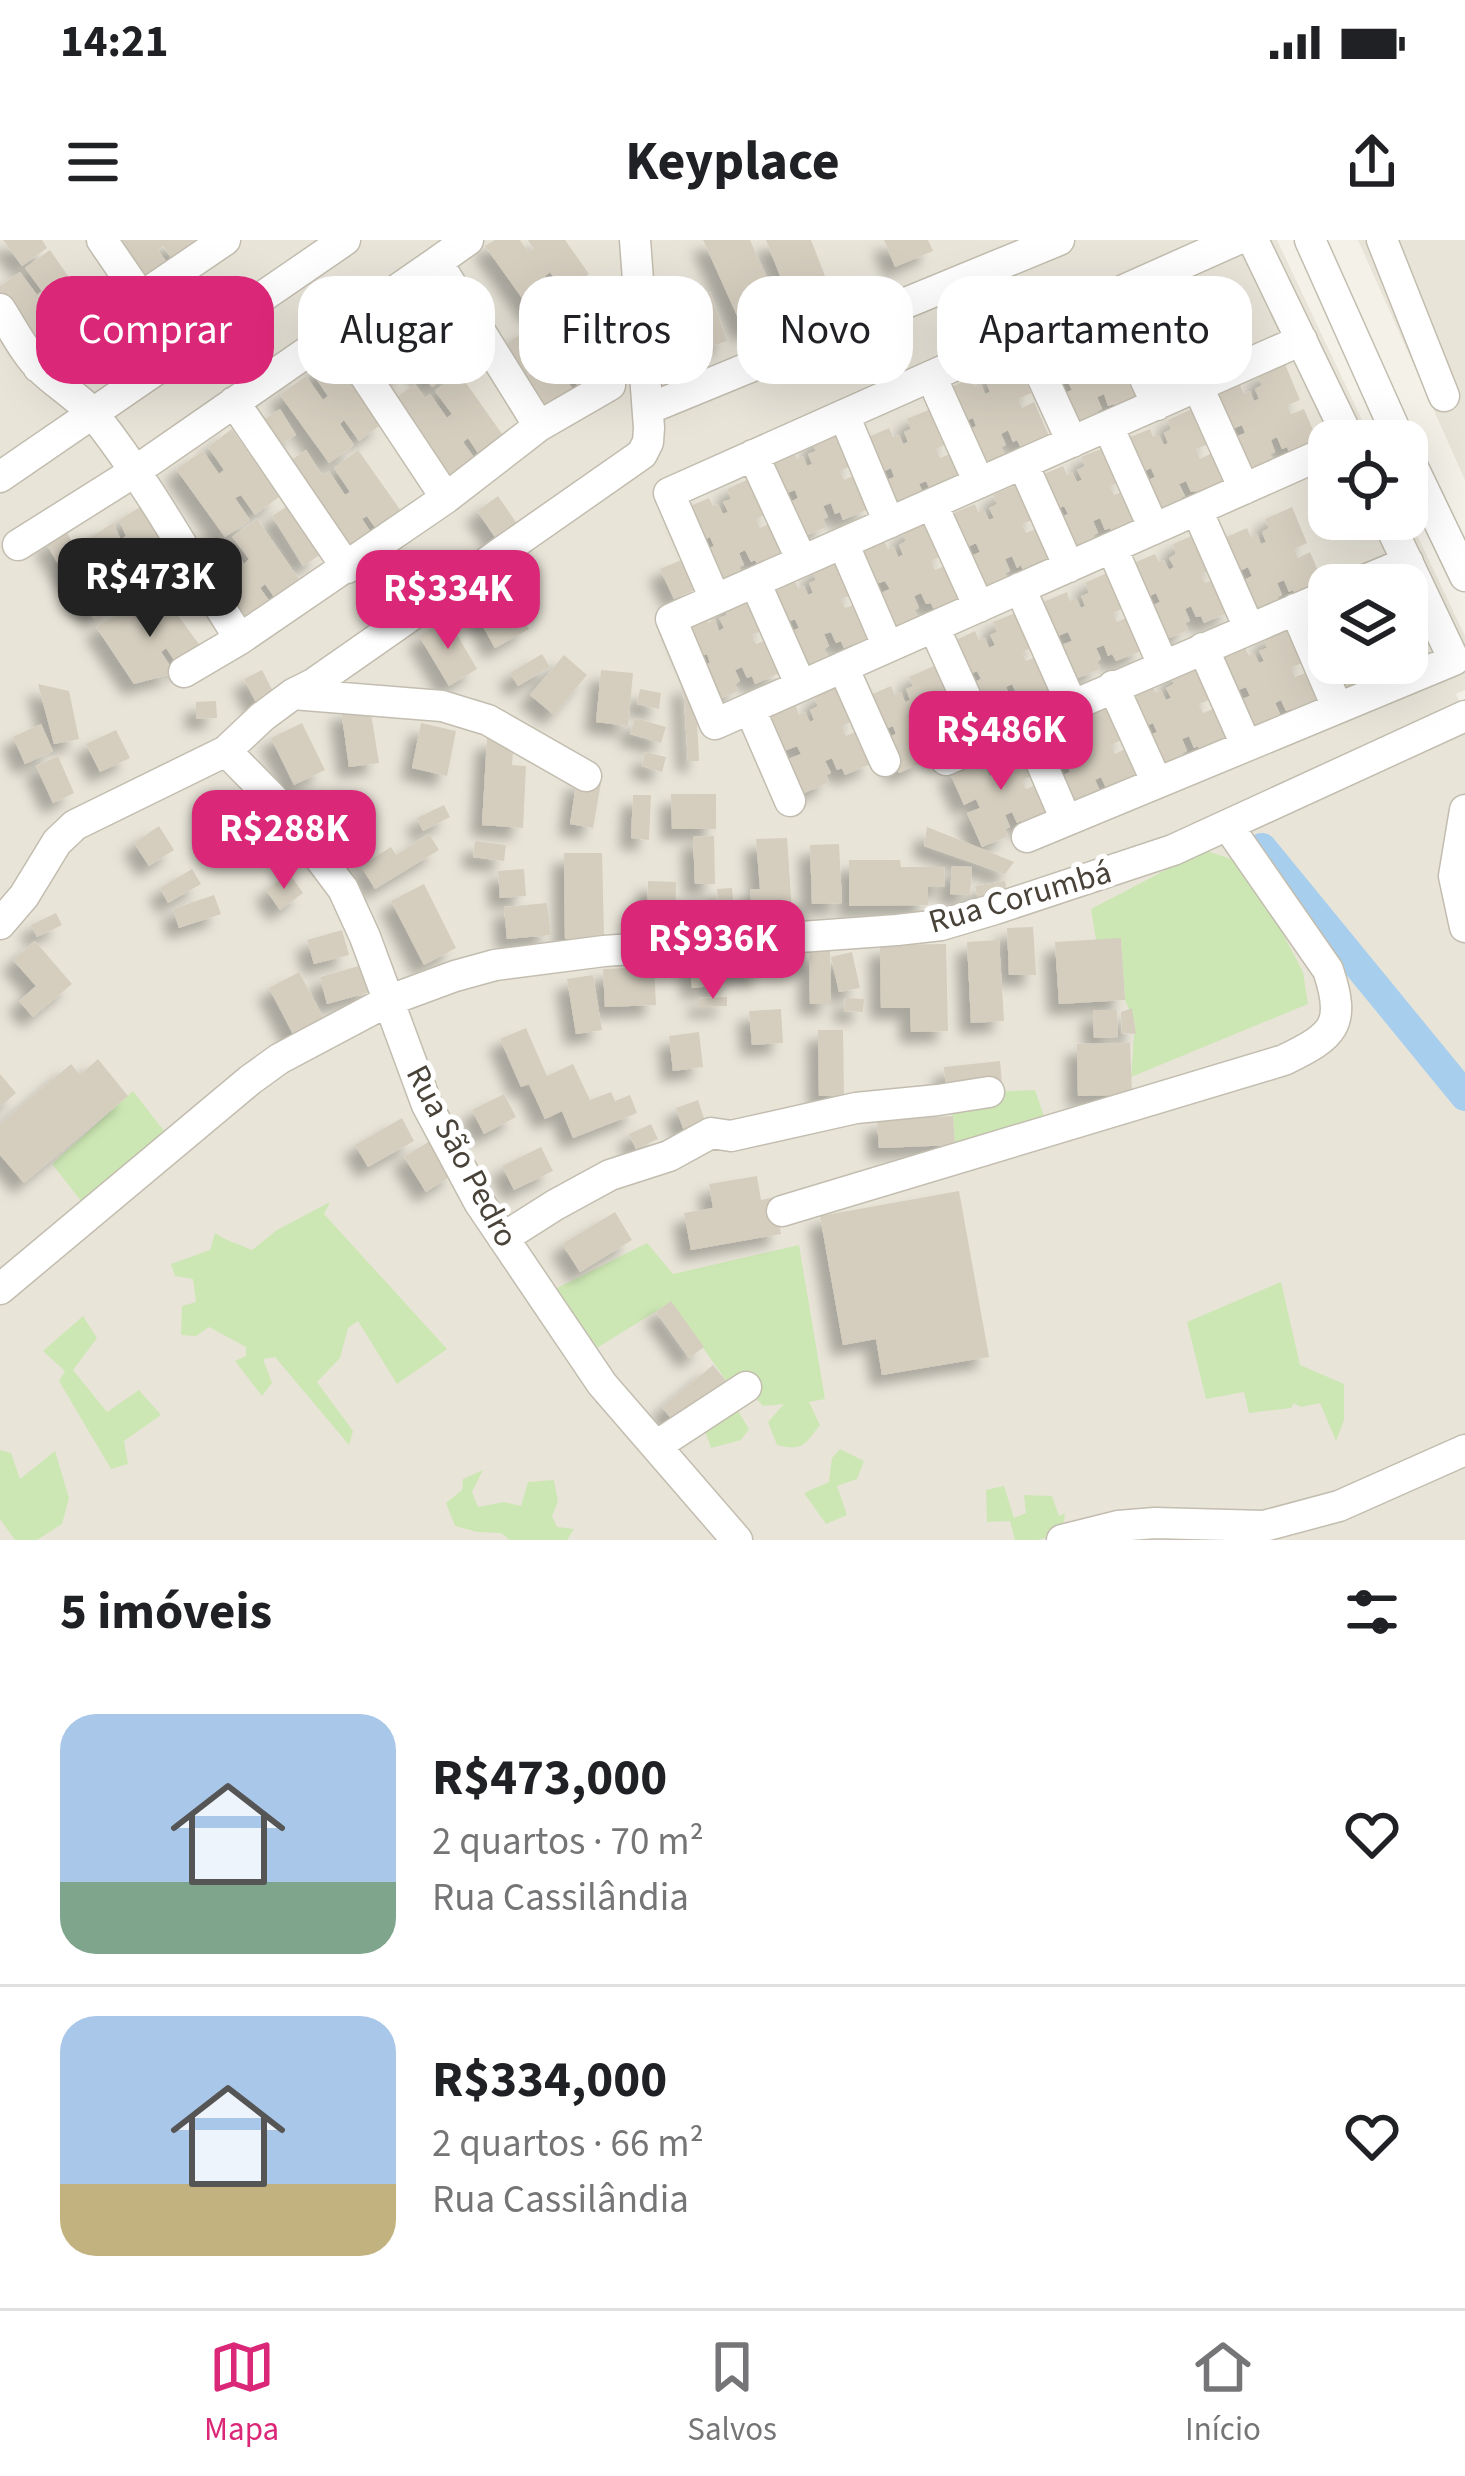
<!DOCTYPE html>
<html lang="pt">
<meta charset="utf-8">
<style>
body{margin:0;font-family:"Source Sans 3",sans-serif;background:#f6f6f6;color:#202124;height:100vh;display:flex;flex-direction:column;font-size:45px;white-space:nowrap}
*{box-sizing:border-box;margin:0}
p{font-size:39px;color:#757577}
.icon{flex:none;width:66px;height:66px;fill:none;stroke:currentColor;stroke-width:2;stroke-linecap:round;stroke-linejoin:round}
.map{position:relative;height:1300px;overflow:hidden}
.drawer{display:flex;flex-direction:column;background:#fff;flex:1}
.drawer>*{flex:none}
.top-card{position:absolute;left:36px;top:36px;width:1395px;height:108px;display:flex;gap:24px}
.buttons{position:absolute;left:1308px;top:180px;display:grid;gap:24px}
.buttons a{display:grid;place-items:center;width:120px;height:120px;border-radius:24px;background:#fff;box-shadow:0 12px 48px #0002;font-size:60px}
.price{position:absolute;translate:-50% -102px;padding:0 27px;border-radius:24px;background:#db2777;color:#fff;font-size:39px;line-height:78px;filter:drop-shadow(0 3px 6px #0008)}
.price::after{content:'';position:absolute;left:50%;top:72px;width:36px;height:27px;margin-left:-18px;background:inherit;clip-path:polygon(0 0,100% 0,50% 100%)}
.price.current{background:#222;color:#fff}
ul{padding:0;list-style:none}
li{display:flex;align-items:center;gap:36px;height:300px;padding:0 60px}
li+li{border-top:3px solid #e0e0e0}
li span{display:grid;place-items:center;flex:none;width:336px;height:240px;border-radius:36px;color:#555}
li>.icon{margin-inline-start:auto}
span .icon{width:144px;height:144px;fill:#fffc;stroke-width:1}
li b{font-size:51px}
h2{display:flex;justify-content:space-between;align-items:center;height:144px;padding:0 60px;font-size:51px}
.tag{padding:0 42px;border-radius:36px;background:#fff;box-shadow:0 12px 48px #0002;font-size:42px;line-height:108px}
.tag.current{background:#db2777;color:#fff}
.status{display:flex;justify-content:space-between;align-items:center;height:84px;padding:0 60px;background:#fff;direction:ltr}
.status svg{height:33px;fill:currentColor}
header{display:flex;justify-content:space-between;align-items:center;height:156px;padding:0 60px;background:#fff;font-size:54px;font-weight:700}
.tab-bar{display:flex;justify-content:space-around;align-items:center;height:168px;border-top:3px solid #e0e0e0;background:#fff;font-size:33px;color:#757577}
.tab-bar a{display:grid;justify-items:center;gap:6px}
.tab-bar .current{color:#db2777}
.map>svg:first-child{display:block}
</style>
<div class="status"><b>14:21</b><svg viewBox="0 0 49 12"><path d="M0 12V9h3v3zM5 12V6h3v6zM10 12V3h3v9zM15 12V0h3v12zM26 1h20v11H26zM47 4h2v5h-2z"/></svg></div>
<header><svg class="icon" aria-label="menu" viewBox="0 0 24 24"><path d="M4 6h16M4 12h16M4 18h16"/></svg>Keyplace<svg class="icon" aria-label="share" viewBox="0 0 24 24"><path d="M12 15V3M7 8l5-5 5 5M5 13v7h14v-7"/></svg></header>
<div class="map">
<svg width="1465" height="1300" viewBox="0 0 1465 1300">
<defs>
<filter id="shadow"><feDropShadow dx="-11" dy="11" stdDeviation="6" flood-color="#0004"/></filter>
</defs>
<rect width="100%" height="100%" fill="#f4f1e9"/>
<path fill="#e8e4d8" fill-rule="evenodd" d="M0 0H1277L1372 201H1329V279H1407V274L1465 396V450L1456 454 1465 474V1300H0ZM1329 345H1407V423H1329Z
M1358 0H1465V240Z"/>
<path fill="#cde7b4" d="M1204 610 1246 624 1303 732 1308 764 1131 837 1135 784 1125 760 1121 699 1096 700 1091 669Z
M1035 850 1046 882 955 905 953 876 938 860 989 852Z
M133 851 171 900 89 971 52 924Z
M330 962 324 974 447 1109 397 1144 358 1081 348 1088 340 1118 317 1142 353 1191 349 1205 275 1117 263 1119 272 1143 262 1156 235 1121 246 1116V1107L209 1087 196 1096 181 1095 182 1066 196 1062 193 1039 175 1036 171 1024 210 1010 215 993C228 1002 239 1004 252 1010L277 990Z
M647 1003 673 1034 799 1005 825 1159 809 1162 820 1185C805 1204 803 1212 777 1205L768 1182 784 1164 763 1166 746 1147 727 1142 671 1062 592 1111 551 1051Z
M1281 1042 1300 1125 1344 1144V1180L1336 1201 1320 1163 1301 1167 1294 1163 1291 1168 1249 1173 1244 1152 1206 1159 1187 1082Z
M83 1076 97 1098 73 1130 107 1172 139 1150 161 1175 124 1201 128 1224 111 1229 59 1141 65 1131 43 1111Z
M736 1168 749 1189 741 1200 711 1208 704 1188Z
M840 1209 864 1221 857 1239 837 1246 847 1275 826 1284 804 1253 829 1242 832 1218Z
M0 1210 11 1213 20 1239 55 1211 69 1258 62 1284 37 1300H15L0 1279Z
M483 1230 472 1252 478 1267 504 1262 521 1266 528 1242 554 1240 558 1262 552 1276 557 1287 574 1289 567 1300H510L501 1293 477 1292 455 1286 446 1263 462 1250 463 1239Z
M1004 1246 1014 1278 1026 1273 1024 1255 1052 1256 1059 1276 1065 1273 1062 1294 1037 1300H1015L1010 1281 987 1282 986 1250Z"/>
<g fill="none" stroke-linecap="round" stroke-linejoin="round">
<path stroke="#a8ceee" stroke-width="30" d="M1262 608 1465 856"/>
</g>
<path fill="#d5cebf" filter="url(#shadow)" d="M3 0H42L47 8 22 26Z
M112 0H195L202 9 177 27 163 6 158 10 173 31 147 49Z
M495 0H520L528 12 533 8 528 0H565L589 34 564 52 550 32 545 36 560 57 534 75 485 6Z
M703 0H750L783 74 744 91Z
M766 0H811L832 54 793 69Z
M884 0H928L933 11 895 27Z
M50 10 97 78 72 96 58 76 53 79 68 101 43 118 0 59V46L20 32 37 55 42 51 25 28Z
M439 39 486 107 462 125 448 104 443 108 457 129 432 147 383 79 410 60 426 84 431 80 415 57Z
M1193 40 1209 76 1196 81 1200 90 1212 85 1226 118 1198 130 1195 123 1191 125 1185 113 1179 116 1184 128 1178 130 1182 137 1156 149 1141 114 1154 109 1150 100 1138 106 1123 72 1149 61 1153 69 1158 67 1162 77 1168 75 1163 64 1171 61 1166 52Z
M710 52 727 101 704 109 687 60Z
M559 66 607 135 582 152 568 132 563 136 578 156 552 175 503 106 530 88 546 112 552 108 535 85Z
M1112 82 1127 117 1114 123 1117 132 1130 126 1144 159 1117 171 1114 164 1108 166 1104 154 1097 157 1102 169 1097 171 1100 179 1074 190 1059 156 1072 150 1068 142 1056 147 1041 113 1067 102 1071 111 1076 108 1081 118 1086 116 1081 106 1089 102 1085 93Z
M336 115 383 183 359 201 344 180 340 184 354 205 329 223 280 155 306 136 323 160 328 156 312 133Z
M391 115 405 135 388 146 375 127Z
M1016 118 1031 153 1018 159 1022 168 1034 162 1049 196 1021 208 1017 200 1013 202 1008 190 1001 194 1006 205 1001 207 1005 215 978 226 964 192 976 186 973 178 960 183 945 150 971 138 975 147 981 144 985 154 990 152 986 142 994 139 989 129Z
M1285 124 1300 160 1287 165 1291 174 1304 169 1318 202 1290 214 1287 207 1282 209 1277 197 1271 200 1275 212 1270 214 1274 221 1248 233 1233 198 1245 193 1242 185 1230 190 1215 156 1240 145 1244 154 1250 151 1254 161 1259 159 1255 149 1262 145 1258 136Z
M459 133 507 201 482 219 468 198 463 202 478 223 452 241 394 159 415 144 425 158 430 154 447 178 452 174 435 151Z
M933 168 949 203 936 209 940 218 952 213 966 246 931 252 926 241 919 244 924 255 896 276 882 242 894 237 891 228 878 234 864 199 889 188 893 197 899 195 903 204 908 202 904 192 911 189 907 179Z
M1194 168 1209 204 1196 209 1200 219 1212 213 1227 246 1199 258 1196 251 1191 252 1186 241 1179 244 1185 256 1180 258 1183 265 1156 276 1142 243 1155 237 1151 228 1138 234 1123 200 1150 189 1153 197 1159 195 1164 205 1168 203 1164 193 1171 189 1168 180Z
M280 169 296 195 278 206 262 181Z
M232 189 279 257 255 275 241 255 235 258 250 280 225 297 176 229 203 211 219 234 224 230 208 207Z
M838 189 853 225 840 231 844 240 857 234 871 268 843 280 840 272 835 274 831 263 823 266 828 277 823 279 826 287 800 298 786 264 798 258 795 250 782 255 768 222 793 210 797 219 803 216 807 226 812 224 808 214 816 211 811 201Z
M1108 206 1123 241 1110 246 1114 255 1126 250 1141 283 1113 295 1110 288 1105 290 1100 278 1093 281 1098 293 1093 295 1096 303 1070 314 1055 280 1068 274 1064 266 1052 271 1037 237 1063 226 1067 235 1072 232 1077 242 1082 240 1077 230 1085 226 1081 217Z
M306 210 322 235 329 231 345 255 350 252 334 228 358 210 406 278 381 296 367 276 362 279 376 300 351 319 287 223Z
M753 237 769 273 756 279 760 288 772 282 786 315 759 327 755 320 751 322 745 310 739 313 744 325 739 327 742 334 716 346 701 312 714 306 710 297 698 303 683 269 709 258 713 266 718 264 723 274 728 272 723 262 731 259 727 249Z
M1019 243 1035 279 1022 284 1026 293 1038 288 1053 321 1024 333 1021 325 1017 328 1012 316 1005 319 1010 331 1005 333 1008 340 982 352 967 318 980 312 976 303 964 309 949 275 975 264 978 272 984 270 989 280 994 278 989 268 997 264 993 255Z
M498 256 520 288 499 303 477 271Z
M145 264 186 329 161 346 143 321 137 324 152 345 127 364 85 301 113 283 121 300 126 296 119 280Z
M289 265 320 315 303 326 272 276Z
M1292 267 1307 303 1294 309 1298 318 1310 312 1324 345 1297 357 1293 350 1289 352 1284 340 1277 343 1282 355 1277 357 1280 365 1254 376 1240 342 1252 336 1248 327 1236 333 1222 299 1247 288 1251 297 1257 294 1261 304 1266 302 1262 292 1269 288 1265 279Z
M257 279 304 346 279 364 265 344 260 348 275 369 249 387 201 318 227 300 244 324 249 319 232 297Z
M929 280 944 315 931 321 935 330 947 325 962 358 934 370 931 363 926 364 921 353 914 356 919 368 914 370 918 377 891 388 876 355 890 349 885 341 873 345 858 312 884 301 888 309 894 307 898 317 903 315 899 305 906 301 902 292Z
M66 291 89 331 69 343 46 303Z
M1199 293 1215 329 1201 334 1205 343 1218 338 1232 371 1204 383 1201 376 1196 377 1191 366 1185 369 1190 381 1185 383 1188 390 1162 401 1147 368 1160 362 1156 353 1144 359 1129 325 1155 314 1159 322 1164 320 1169 330 1174 327 1169 318 1176 314 1173 304Z
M839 319 854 354 841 359 845 368 857 364 872 396 844 408 841 401 836 403 831 392 824 394 829 406 824 409 827 416 801 427 786 393 799 388 795 379 783 384 768 350 794 339 798 348 804 346 808 355 813 353 809 343 816 340 812 330Z
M681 320 695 350 674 359 660 329Z
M1111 331 1126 367 1113 373 1117 382 1130 376 1144 410 1116 421 1112 414 1108 416 1104 405 1096 408 1101 419 1097 422 1100 429 1073 440 1059 406 1072 401 1068 392 1055 397 1041 363 1067 352 1070 361 1076 358 1081 368 1085 366 1081 356 1089 353 1085 343Z
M498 334 529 389 495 408 464 353Z
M96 343 112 366 94 379 78 355Z
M160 351 204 411 180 429 166 408 161 412 175 433 134 444 96 387 127 369 144 387 149 384 135 368Z
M750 354 765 389 752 395 756 404 768 399 782 432 755 444 752 436 747 438 742 427 735 430 740 441 735 444 738 451 712 462 697 428 710 423 707 414 694 419 679 385 705 375 709 383 715 380 719 391 724 388 719 378 727 375 723 365Z
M1329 366V406L1322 409 1307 375Z
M1020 371 1036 406 1022 412 1026 421 1038 416 1053 449 1025 461 1022 453 1017 455 1012 444 1006 447 1011 459 1005 461 1009 468 983 479 968 445 981 439 977 431 964 437 950 403 975 391 979 400 985 398 989 408 995 405 990 395 997 392 993 382Z
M448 379 477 429 449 446 419 396Z
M1289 387 1304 422 1291 428 1295 437 1308 432 1322 465 1294 477 1291 469 1286 471 1281 460 1275 463 1280 474 1275 477 1278 484 1252 495 1237 461 1250 456 1246 447 1233 452 1219 419 1245 407 1249 416 1254 413 1259 423 1264 421 1259 411 1267 408 1263 398Z
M542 414 550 427 518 446 510 433Z
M564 415 587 435 554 475 530 455Z
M1196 423 1211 459 1199 464 1203 473 1215 468 1229 501 1201 513 1198 506 1194 508 1189 496 1182 499 1187 511 1182 513 1185 520 1159 532 1144 498 1157 492 1153 483 1141 489 1126 455 1152 444 1156 453 1161 450 1166 460 1171 458 1166 448 1174 444 1170 435Z
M1328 423H1365L1368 431 1363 434 1367 441 1340 452Z
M936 425 951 460 938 466 942 475 955 470 969 503 941 515 938 508 933 510 928 498 921 501 926 513 921 515 924 522 899 533 884 499 896 494 893 486 880 491 866 457 891 446 895 455 901 452 905 462 910 460 906 449 913 446 909 437Z
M262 430 276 457 258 466 244 439Z
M601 430 633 433 628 486 596 482Z
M695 443 699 521H688L683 444Z
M38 444 69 451 79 499 54 504Z
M840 445 855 480 842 486 846 496 859 490 873 523 845 535 842 528 837 530 832 518 825 521 831 533 826 535 829 542 802 554 788 519 801 514 797 506 784 511 770 477 796 466 799 475 805 472 810 482 814 480 810 470 818 466 814 457Z
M640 449 661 453 659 469 637 464Z
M216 461 217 478 196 479V462Z
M1109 464 1124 499 1111 505 1115 514 1127 508 1142 542 1114 554 1111 546 1106 548 1101 537 1095 540 1100 551 1072 572 1057 538 1070 532 1066 524 1053 529 1039 496 1065 484 1068 493 1074 490 1079 500 1084 498 1079 488 1087 485 1083 475Z
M370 467 379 523 349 527 341 470Z
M635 478 666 487 661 503 630 494Z
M302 483 325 530 294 545 271 498Z
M421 483 456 491 447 536 412 528Z
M41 484 53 511 25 524 13 497Z
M116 490 130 518 100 532 86 504Z
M487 498 514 499 512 525 526 526 523 588 482 585Z
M1020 499 1035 535 1021 540 1026 549 1038 544 1052 577 1025 589 1021 581 1017 583 1012 572 1005 575 1010 587 1005 589 1008 596 982 607 967 573 980 568 976 559 964 565 949 531 975 520 979 528 985 526 989 536 994 534 989 523 997 520 993 510Z
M645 512 666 517 662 532 642 526Z
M58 516 74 553 53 563 36 526Z
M577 538 601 543 593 588 570 584Z
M671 554H716V589H672Z
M633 555H651L649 600 631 598Z
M444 565 450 577 423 591 417 578Z
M159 586 174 610 149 626 134 603Z
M927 587 975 606 1014 622 1005 634 924 606Z
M429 594 439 610 375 649 361 626 391 607 396 615Z
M714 596 715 644H695L693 597Z
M787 598 792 671 752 674 750 649H760L756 599Z
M475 601 506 605 504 621 473 617Z
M839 604 842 663 812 664 810 605Z
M564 613H602L604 699H565Z
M849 620H900L901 627H944L945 647H928V665L849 666Z
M952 626 972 627 970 655 950 654Z
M192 629 201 644 168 663 160 648Z
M524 629 526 656 500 658 498 631Z
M289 633 303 653 280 670 266 650Z
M648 641 676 642 675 690 647 689Z
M1005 641 1008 658 979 664 975 646Z
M424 644 456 708 424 725 391 661Z
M732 648 734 670 719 672 717 649Z
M214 655 221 674 179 688 173 669Z
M547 663 551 695 507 699 504 667Z
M56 673 62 685 37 697 31 685Z
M1033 687 1036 735H1009L1007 688Z
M342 690 349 715 314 724 307 700Z
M1121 698 1125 760 1059 764 1055 702Z
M999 700 1004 781 971 783 967 702Z
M35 701 72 744 33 777 19 761 36 746 13 720Z
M946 704 948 791 911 792 910 768H881L880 705Z
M809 711H830L831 764H810Z
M852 712 860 748 839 752 831 717Z
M733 715H763V737L733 736Z
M721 720 724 745 692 748 690 724Z
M366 724 374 751 327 764 320 737Z
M654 727 656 765 605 767 603 729Z
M299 732 327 784 296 800 269 748Z
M593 735 602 790 576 794 567 739Z
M727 757V766L699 767V758Z
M845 758 864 759 863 772 844 771Z
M1132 768 1136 794 1122 793 1121 772Z
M781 769 783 803 752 805 749 771Z
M1093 770H1117L1118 797 1094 798Z
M526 788 547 836 573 824 590 860 611 852 615 861 630 855 637 873 573 898 562 871 545 879 529 844 521 847 500 799Z
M818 790H843L844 856H819Z
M699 792 703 827 673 831 669 796Z
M1130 803 1132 855 1078 856 1077 804Z
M98 819 128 856 24 943 0 915V884L71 824 80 835Z
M1000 821 1002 844 946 850 944 827Z
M0 834 16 853 0 867Z
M504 854 516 877 484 894 472 870Z
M698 860 706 884 684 891 676 868Z
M953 876 955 905 879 908 877 880Z
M402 878 414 901 368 927 355 905Z
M651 884 658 899 636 909 629 894Z
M433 899 455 933 426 952 404 917Z
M541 907 553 931 514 950 502 926Z
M757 936 761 960 774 957 781 994 691 1010 684 973 713 968 709 944Z
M959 951 989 1117 882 1135 876 1099 843 1105 820 976Z
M615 972 632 1000 580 1032 562 1004Z
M671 1061 704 1107 689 1118 656 1072Z
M713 1125 727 1142 676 1185 662 1167Z"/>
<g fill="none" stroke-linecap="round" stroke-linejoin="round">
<defs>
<path id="minor" d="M102 0 141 57
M1253 0 1350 201
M1310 0 1400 201
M1382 0 1444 156
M437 22 468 0
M1108 57 1157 165
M0 69C13 89 25 114 42 130 60 147 83 160 98 180 151 248 193 326 240 399L446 258 539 186 437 22 134 232 18 305
M336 92 446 258
M1023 95 1072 202
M1302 100 671 379 715 484 1329 211
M38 127 225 0
M931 136 979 243
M1198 147 1244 249
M234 162 347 328
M648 169 1059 0
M844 175 889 283
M539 186 610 145
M1108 186 1154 289
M753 215 802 321
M1407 215 1465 336
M1023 224 1069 327
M0 237 345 0
M932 264 979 367
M1197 270 1249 388
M843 303 888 407
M1112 308 1163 425
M755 342 801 446
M1353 345 1408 322
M1020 348 1072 465
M715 359 669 253 1236 0
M1295 369 1337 467
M934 387 986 502
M1203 408 1246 505
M843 427 885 521
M184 432 240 399
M1113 446 1157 543
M293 454 442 466 488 480 586 536
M750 469 790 561
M1025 485 1066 580
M226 511 283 569 343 649 365 697 427 865 479 962 602 1144 737 1300
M946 520 1329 355
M1465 570 1454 636 1465 687
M1027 597 1454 420 1387 279
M0 684 24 656 57 602 75 585 226 511 262 477 293 454 313 444 642 214 648 202 649 188 635 0
M782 971 1284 820C1333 796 1347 786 1328 730L1228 586
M503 998 555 965 610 935 669 916 711 893 731 896 856 868 938 860 989 852
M0 1049 250 840 279 819 390 760 455 736 495 725 604 711 897 690 941 685 995 669 1173 610 1465 476
M656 1206 746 1147
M1062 1300 1118 1286 1155 1283 1264 1286 1339 1266 1465 1210"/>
</defs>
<use href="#minor" stroke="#c2bdaf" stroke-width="33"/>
<use href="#minor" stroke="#fff" stroke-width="30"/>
</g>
<g text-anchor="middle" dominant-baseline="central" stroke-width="10" stroke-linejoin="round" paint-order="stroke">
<g font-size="33" fill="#484238" stroke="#fff">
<text transform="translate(1020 657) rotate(-16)">Rua Corumbá</text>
<text transform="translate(462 916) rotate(62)">Rua São Pedro</text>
</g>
</g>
</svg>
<div class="buttons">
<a><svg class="icon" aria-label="locate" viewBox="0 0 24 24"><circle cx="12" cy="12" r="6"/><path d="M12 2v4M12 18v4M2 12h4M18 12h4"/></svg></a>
<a><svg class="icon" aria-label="layers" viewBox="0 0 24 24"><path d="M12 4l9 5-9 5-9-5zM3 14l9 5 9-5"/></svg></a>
</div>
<b class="price current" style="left:150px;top:400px">R$473K</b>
<b class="price" style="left:448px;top:412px">R$334K</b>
<b class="price" style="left:1001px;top:553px">R$486K</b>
<b class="price" style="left:284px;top:652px">R$288K</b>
<b class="price" style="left:713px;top:762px">R$936K</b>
<div class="top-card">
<a class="tag current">Comprar</a>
<a class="tag">Alugar</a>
<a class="tag">Filtros</a>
<a class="tag">Novo</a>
<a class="tag">Apartamento</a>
</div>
</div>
<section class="drawer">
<h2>5 imóveis<svg class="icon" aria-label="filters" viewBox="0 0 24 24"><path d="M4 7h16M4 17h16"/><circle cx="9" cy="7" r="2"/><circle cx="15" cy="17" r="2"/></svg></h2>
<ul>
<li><span style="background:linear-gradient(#a9c7e8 70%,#7fa58c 0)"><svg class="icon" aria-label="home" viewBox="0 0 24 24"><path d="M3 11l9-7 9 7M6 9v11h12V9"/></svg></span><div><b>R$473,000</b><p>2 quartos · 70 m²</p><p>Rua Cassilândia</p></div><svg class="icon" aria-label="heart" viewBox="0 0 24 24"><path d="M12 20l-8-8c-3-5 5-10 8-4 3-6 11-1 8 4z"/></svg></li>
<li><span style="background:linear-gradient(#a9c7e8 70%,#c2b280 0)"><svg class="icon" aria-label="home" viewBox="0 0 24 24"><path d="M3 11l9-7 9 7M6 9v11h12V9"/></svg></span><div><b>R$334,000</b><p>2 quartos · 66 m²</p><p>Rua Cassilândia</p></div><svg class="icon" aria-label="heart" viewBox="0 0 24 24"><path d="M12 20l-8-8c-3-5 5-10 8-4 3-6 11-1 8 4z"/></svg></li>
</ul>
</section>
<nav class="tab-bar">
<a class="current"><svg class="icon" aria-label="map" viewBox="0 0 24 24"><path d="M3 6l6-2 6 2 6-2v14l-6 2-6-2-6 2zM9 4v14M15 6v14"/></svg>Mapa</a>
<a><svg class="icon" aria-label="saved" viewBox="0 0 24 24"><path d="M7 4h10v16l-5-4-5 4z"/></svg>Salvos</a>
<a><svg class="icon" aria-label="home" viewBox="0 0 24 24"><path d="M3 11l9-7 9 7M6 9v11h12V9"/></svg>Início</a>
</nav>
